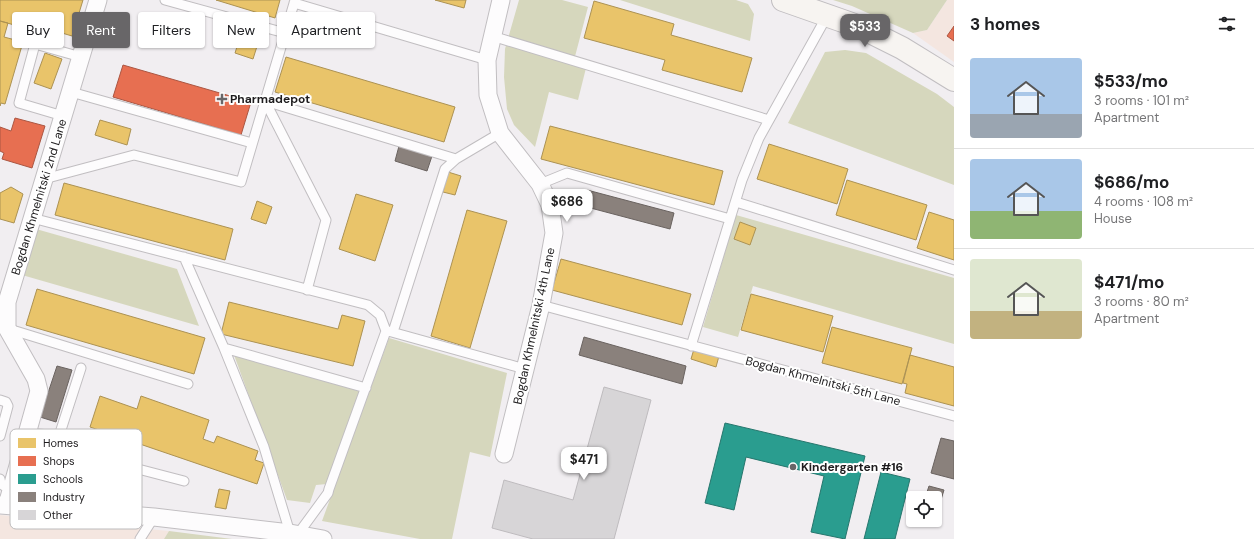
<!DOCTYPE html>
<meta charset="utf-8">
<style>
body{margin:0;font-family:"DM Sans",sans-serif;background:#f2f2f2;color:#202124;height:100vh;display:flex;flex-direction:column;font-size:15px;white-space:nowrap}
*{box-sizing:border-box;margin:0}
p{font-size:13px;color:#757577}
.icon{flex:none;width:22px;height:22px;fill:none;stroke:currentColor;stroke-width:2;stroke-linecap:round;stroke-linejoin:round}
.map{position:relative;flex:1;overflow:hidden}
.panel{display:flex;flex-direction:column;background:#fff;width:300px}
.panel>*{flex:none}
.hud{position:absolute;left:12px;top:12px;width:380px;height:36px;display:flex;gap:8px}
.controls{position:absolute;left:906px;top:491px;display:grid;gap:8px}
.controls a{display:grid;place-items:center;width:36px;height:36px;border-radius:4px;background:#fff;box-shadow:0 1px 3px #0004;font-size:20px}
.price{position:absolute;translate:-50% -34px;padding:0 9px;border-radius:8px;background:#fff;color:#222;font-size:13px;line-height:26px;filter:drop-shadow(0 1px 2px #0008)}
.price::after{content:'';position:absolute;left:50%;top:24px;width:12px;height:9px;margin-left:-6px;background:inherit;clip-path:polygon(0 0,100% 0,50% 100%)}
.price.current{background:#686668;color:#fff}
ul{padding:0;list-style:none}
li{display:flex;align-items:center;gap:12px;height:100px;padding:0 16px}
li+li{border-top:1px solid #e0e0e0}
li span{display:grid;place-items:center;flex:none;width:112px;height:80px;border-radius:4px;color:#555}
li>.icon{margin-inline-start:auto}
span .icon{width:48px;height:48px;fill:#fffc;stroke-width:1}
li b{font-size:17px}
h2{display:flex;justify-content:space-between;align-items:center;height:48px;padding:0 16px;font-size:17px}
.pill{padding:0 14px;border-radius:4px;background:#fff;box-shadow:0 1px 3px #0004;font-size:14px;line-height:36px}
.pill.current{background:#686668;color:#fff}
main{display:flex;flex:1;min-height:0}
.map>svg:first-child{display:block}
</style>
<main>
<div class="map">
<svg width="954" height="539" viewBox="0 0 954 539">
<rect width="100%" height="100%" fill="#f1eef1"/>
<path fill="#f4e6e0" d="M947 0H954V62L913 33 927 30Z
M0 515 169 531 164 539H0Z"/>
<path fill="#d6d7bd" d="M519 0H562L588 7 573 64 586 68 578 100 549 92 535 147 514 125 507 109 504 77 505 49Z
M620 0H736L748 4 754 14 750 41Z
M833 0H947L927 30 913 33 852 6Z
M845 50 866 53 937 94 954 107V185L788 123 825 52Z
M736 215 954 278V344L753 286 738 337 703 327Z
M36 229 177 269 199 326 22 275Z
M389 338 507 373 490 457 470 452 452 539H420L322 521Z
M234 355 360 390 327 484 316 485 310 503 287 500Z
M169 531 232 539H164Z"/>
<path fill="#e9c46a" stroke="#ac9253" d="M0 0H83L72 36 42 27 44 20 28 16 25 28 0 21Z
M216 0H280L275 18Z
M435 0H466L464 8Z
M594 1 674 24 671 35 752 58 742 92 662 70 665 60 584 38Z
M0 21 8 23 4 37 23 42 5 104 1 103 0 106Z
M241 34 259 40 253 59 235 53Z
M45 53 62 59 51 89 34 83Z
M286 57 455 107 444 142 275 92Z
M100 120 131 129 127 145 95 135Z
M550 126 723 171 714 205 541 159Z
M769 144 848 169 837 204 757 179Z
M448 172 461 176 455 195 443 192Z
M847 180 927 205 916 240 836 215Z
M64 183 233 229 225 260 55 215Z
M11 187 23 194 14 223 0 219V193Z
M356 194 393 205 375 261 339 249Z
M257 201 272 207 266 224 251 219Z
M467 210 507 221 470 348 431 336Z
M929 212 954 220V260L917 248Z
M740 222 756 228 750 245 734 239Z
M561 259 691 294 682 325 552 290Z
M37 289 205 338 194 374 26 325Z
M751 294 833 316 823 352 741 330Z
M229 302 338 329 342 315 365 321 353 366 221 334Z
M832 327 912 348 902 384 822 363Z
M694 349 719 356 716 367 691 359Z
M910 355 954 367V406L905 393 907 384 903 383Z
M100 396 137 409 141 396 209 420 203 439 214 443 217 436 258 451 255 460 264 463 257 484 90 427Z
M219 489 230 491 226 509 215 507Z"/>
<path fill="#e76f51" stroke="#ab5642" d="M954 26V41L947 36Z
M123 65 251 102 241 135 113 97Z
M15 118 45 126 32 168 2 159 4 153 0 151V127L11 131Z"/>
<path fill="#2a9d8f" stroke="#26766d" d="M725 423 865 456 845 539 811 532 824 476 746 457 734 510 705 503Z
M881 472 910 479 895 539H864Z"/>
<path fill="#8a817c" stroke="#6a6360" d="M399 146 432 156 427 171 395 161Z
M587 190 674 213 670 229 583 206Z
M584 337 686 366 682 384 579 355Z
M57 366 72 370 56 422 40 417Z
M941 438 954 441V479L931 473Z
M929 486 944 490 935 519V498H925Z"/>
<path fill="#d7d5d7" stroke="#bebbbe" d="M604 387 651 400 614 539H533L492 528 504 480 573 500Z"/>
<g fill="none" stroke-linecap="round" stroke-linejoin="round">
<defs>
<path id="service" d="M165 0 285 33
M294 3 487 60
M492 36 769 120
M71 92 252 143
M265 101 326 220 307 290
M265 101 456 159
M63 116 19 103 35 44 81 57
M44 179 134 155 241 182 295 0
M540 184 567 173 730 219
M736 202 954 270
M32 218 368 305 380 315 386 331 329 489 328 493 298 534
M184 257 224 348 264 447 290 533
M541 305 954 416
M9 329 188 384
M388 331 525 369
M393 332 445 169 456 159 500 133
M691 346 742 180 759 138 827 16
M224 348 366 388
M0 400 6 402 8 406 0 436
M28 433 59 436 69 451 184 481
M59 436 81 368
M0 479 1 484 12 491
M140 539 154 517"/>
<path id="minor" d="M501 0 487 60 488 95 500 133 540 184 550 205 554 233 541 305 504 454
M0 505 154 517 290 533 323 539
M7 505 39 391 36 379 7 328V302L98 0"/>
<path id="secondary" d="M783 0 860 27 902 48 954 80"/>
</defs>
<use href="#service" stroke="#c1bec1" stroke-width="11"/>
<use href="#minor" stroke="#c1bec1" stroke-width="19"/>
<use href="#secondary" stroke="#c1bec1" stroke-width="24"/>
<use href="#service" stroke="#fdfcfd" stroke-width="9"/>
<use href="#minor" stroke="#fdfcfd" stroke-width="17"/>
<use href="#secondary" stroke="#f7f4f1" stroke-width="22"/>
</g>
<g fill="#686668" stroke="#fff" stroke-width="1.5">
<path d="M220 93h4v4h4v4h-4v4h-4v-4h-4v-4h4z"/>
<circle cx="793" cy="467" r="4"/>
</g>
<g text-anchor="middle" dominant-baseline="central" stroke-width="4" stroke-linejoin="round" paint-order="stroke">
<g font-size="12" font-weight="bold" fill="#1e1c1e" stroke="#fff" text-anchor="start">
<text x="230" y="99">Pharmadepot</text>
<text x="801" y="467">Kindergarten #16</text>
</g>
<g font-size="12" fill="#1e1c1e" stroke="#fff">
<text transform="translate(39 197) rotate(-73)">Bogdan Khmelnitski 2nd Lane</text>
<text transform="translate(534 326) rotate(-78)">Bogdan Khmelnitski 4th Lane</text>
<text transform="translate(823 381) rotate(15)">Bogdan Khmelnitski 5th Lane</text>
</g>
</g>
<rect x="10" y="429" width="132" height="100" rx="6" fill="#fff" stroke="#bcbbbc" stroke-width="1"/>
<rect x="18" y="438" width="18" height="10" fill="#e9c46a"/>
<rect x="18" y="456" width="18" height="10" fill="#e76f51"/>
<rect x="18" y="474" width="18" height="10" fill="#2a9d8f"/>
<rect x="18" y="492" width="18" height="10" fill="#8a817c"/>
<rect x="18" y="510" width="18" height="10" fill="#d7d5d7"/>
<g font-size="11" fill="#1e1c1e">
<text x="43" y="447">Homes</text>
<text x="43" y="465">Shops</text>
<text x="43" y="483">Schools</text>
<text x="43" y="501">Industry</text>
<text x="43" y="519">Other</text>
</g>
</svg>
<div class="controls">
<a><svg class="icon" aria-label="locate" viewBox="0 0 24 24"><circle cx="12" cy="12" r="6"/><path d="M12 2v4M12 18v4M2 12h4M18 12h4"/></svg></a>
</div>
<b class="price current" style="left:865px;top:48px">$533</b>
<b class="price" style="left:567px;top:223px">$686</b>
<b class="price" style="left:584px;top:481px">$471</b>
<div class="hud">
<a class="pill">Buy</a>
<a class="pill current">Rent</a>
<a class="pill">Filters</a>
<a class="pill">New</a>
<a class="pill">Apartment</a>
</div>
</div>
<section class="panel">
<h2>3 homes<svg class="icon" aria-label="filters" viewBox="0 0 24 24"><path d="M4 7h16M4 17h16"/><circle cx="9" cy="7" r="2"/><circle cx="15" cy="17" r="2"/></svg></h2>
<ul>
<li><span style="background:linear-gradient(#a9c7e8 70%,#9aa5b1 0)"><svg class="icon" aria-label="home" viewBox="0 0 24 24"><path d="M3 11l9-7 9 7M6 9v11h12V9"/></svg></span><div><b>$533/mo</b><p>3 rooms · 101 m²</p><p>Apartment</p></div></li>
<li><span style="background:linear-gradient(#a9c7e8 65%,#8fb573 0)"><svg class="icon" aria-label="home" viewBox="0 0 24 24"><path d="M3 11l9-7 9 7M6 9v11h12V9"/></svg></span><div><b>$686/mo</b><p>4 rooms · 108 m²</p><p>House</p></div></li>
<li><span style="background:linear-gradient(#dfe7d0 65%,#c2b280 0)"><svg class="icon" aria-label="home" viewBox="0 0 24 24"><path d="M3 11l9-7 9 7M6 9v11h12V9"/></svg></span><div><b>$471/mo</b><p>3 rooms · 80 m²</p><p>Apartment</p></div></li>
</ul>
</section>
</main>
